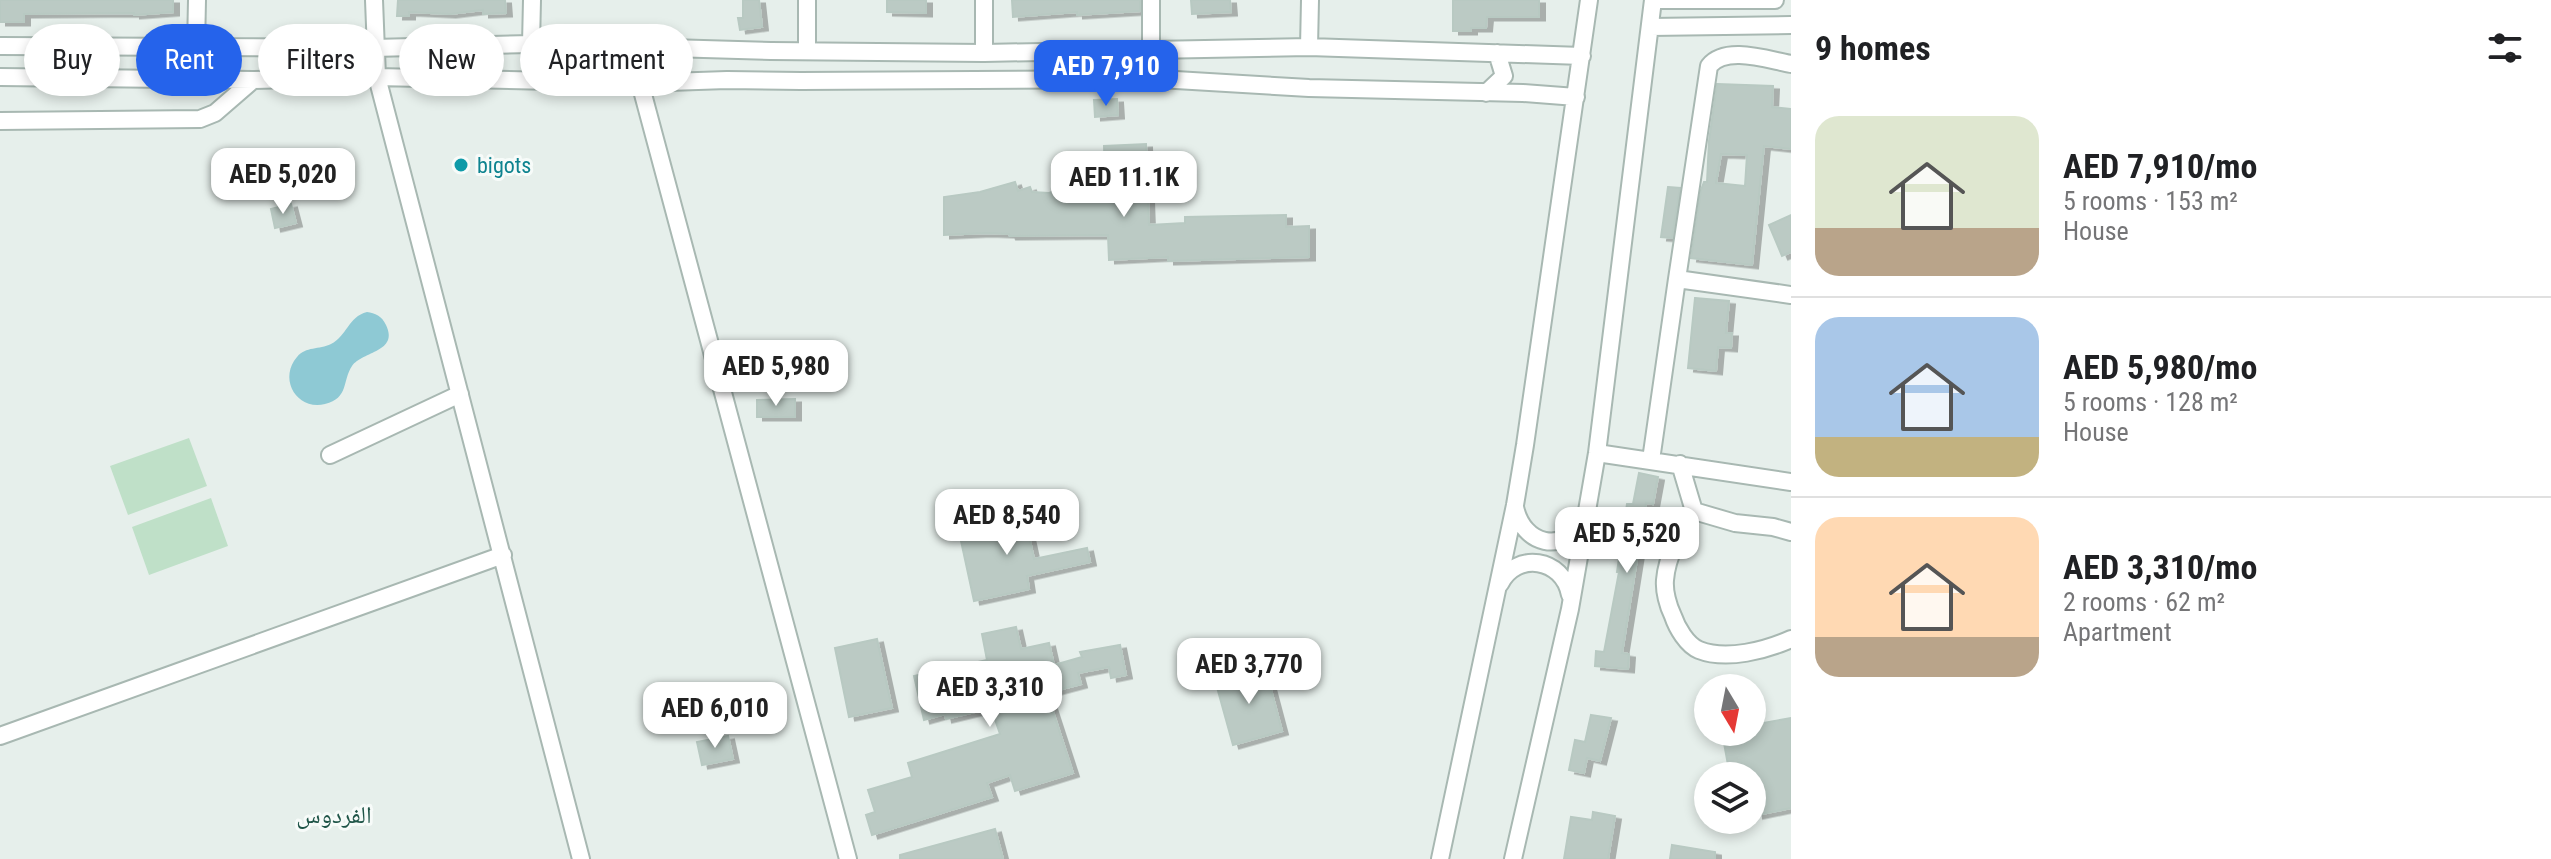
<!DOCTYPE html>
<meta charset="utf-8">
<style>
body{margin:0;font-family:"Roboto Condensed","Noto Naskh Arabic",sans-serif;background:#f6f6f6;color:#202124;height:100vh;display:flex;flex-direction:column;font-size:30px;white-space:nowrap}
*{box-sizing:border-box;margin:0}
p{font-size:26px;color:#757577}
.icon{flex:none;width:44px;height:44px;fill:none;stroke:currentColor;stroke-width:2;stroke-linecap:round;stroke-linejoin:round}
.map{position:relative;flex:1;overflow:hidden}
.details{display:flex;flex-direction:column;background:#fff;width:760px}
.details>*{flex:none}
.guide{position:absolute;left:24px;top:24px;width:760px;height:72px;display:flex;gap:16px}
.needle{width:52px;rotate:170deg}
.controls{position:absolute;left:1694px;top:674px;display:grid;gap:16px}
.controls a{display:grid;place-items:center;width:72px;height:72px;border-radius:50%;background:#fff;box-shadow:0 4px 12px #0003;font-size:40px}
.price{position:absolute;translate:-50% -68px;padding:0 18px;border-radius:16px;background:#fff;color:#222;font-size:26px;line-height:52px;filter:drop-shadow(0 2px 4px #0008)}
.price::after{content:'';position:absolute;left:50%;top:48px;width:24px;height:18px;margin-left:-12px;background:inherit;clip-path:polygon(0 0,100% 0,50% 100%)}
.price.on{background:#2563eb;color:#fff}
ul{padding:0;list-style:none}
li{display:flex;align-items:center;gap:24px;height:200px;padding:0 24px}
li+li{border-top:2px solid #e0e0e0}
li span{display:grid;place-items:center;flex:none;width:224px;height:160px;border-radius:24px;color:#555}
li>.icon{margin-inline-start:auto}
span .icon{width:96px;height:96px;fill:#fffc;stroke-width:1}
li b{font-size:34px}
h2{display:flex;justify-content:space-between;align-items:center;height:96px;padding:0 24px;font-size:34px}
.tag{padding:0 28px;border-radius:36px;background:#fff;box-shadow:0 4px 12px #0003;font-size:28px;line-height:72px}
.tag.on{background:#2563eb;color:#fff}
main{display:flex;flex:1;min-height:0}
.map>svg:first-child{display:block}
</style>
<main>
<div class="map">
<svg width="1791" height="859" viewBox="0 0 1791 859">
<defs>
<filter id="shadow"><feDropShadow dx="6" dy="3.5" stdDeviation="0" flood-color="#0004"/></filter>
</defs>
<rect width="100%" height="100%" fill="#e6efeb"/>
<path fill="#bfe0c8" d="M189 438 207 486 128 515 110 466Z
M211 498 228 546 149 575 132 527Z"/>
<path fill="#8ec9d4" d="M367 312C375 313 382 316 386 325 399 352 363 351 352 366 342 381 349 398 325 404 297 411 278 379 297 357 306 346 319 350 331 344 347 336 348 317 367 312Z"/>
<path fill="#bbcac4" stroke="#b8c9c2" stroke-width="2" fill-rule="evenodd" filter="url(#shadow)" d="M0 0H173V12L134 15V13L24 14V22H0Z
M398 0H505L506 13 483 14V10L450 14 409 12V16H397Z
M743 0H759L762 27 740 30 738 18H743Z
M887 0H926V13L887 12Z
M1012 0H1140V11L1077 15V12L1013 17Z
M1191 0H1230L1231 12 1192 14Z
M1453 0H1539V17H1487L1486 28H1471V31H1453Z
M1717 84 1773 86 1772 107 1791 109V149L1764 146 1752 265 1691 258 1701 190 1704 182H1707L1709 141ZM1721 154 1747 155 1745 186 1716 183Z
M1117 99 1118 115 1095 117 1094 100Z
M1146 144 1149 225 1185 223V217L1286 215V227L1309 226V257L1168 261V257L1109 260 1108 235 1010 236 1009 234 986 233 944 235V197L980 192 1015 182 1018 191 1030 187 1032 192 1049 193 1060 189 1063 200H1106L1104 146Z
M1668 187 1680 188 1672 238 1661 237Z
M291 204 296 223 275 228 271 209Z
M1791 215V252L1782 256 1769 225Z
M1695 298 1729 301 1726 333H1732L1731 348 1718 347 1716 371 1688 368Z
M795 399V417H757V400Z
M1639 473 1658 477 1653 504 1646 503 1622 653 1629 654 1628 669 1595 666 1596 651 1604 652 1619 572H1617L1627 504H1633Z
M1024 513 1034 559 1087 548 1090 562 1027 576 1029 589 974 601 958 527Z
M1016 627 1021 649 1049 643 1054 665 1082 657 1080 652 1120 645 1126 675 1111 678 1109 667 1078 673 1081 684 1047 693 1073 773 1015 791 1010 775 987 783 992 797 872 835 866 815 875 812 868 790 912 777 908 763 1000 734 991 708 946 719 945 714 924 720 914 676 987 660 982 634Z
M877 639 892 708 849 717 835 648Z
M1265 667 1282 731 1233 745 1215 680Z
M1591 715 1611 718 1600 761 1587 758 1584 773 1569 770 1575 740 1585 742Z
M1791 718V808L1757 815 1752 776H1730L1722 732H1752V725Z
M728 736 733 759 702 765 697 742Z
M1593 812 1615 816 1608 859H1564L1571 817 1592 820Z
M995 829 1003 859H900V855Z
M1672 845 1715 852V859H1670Z"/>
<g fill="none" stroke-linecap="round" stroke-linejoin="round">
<defs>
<path id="minor" d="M374 0 377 77 581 859
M984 0V53
M1151 0V52
M1653 0H1775
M1650 27 1791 25
M531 44 532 0
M0 46 374 48 531 44 771 51 984 53 1309 47 1582 56
M1309 47 1310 0
M196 48 197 0
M807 51V0
M1791 64C1768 60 1726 45 1709 66L1677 279 1791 295
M0 77 253 80 377 77 640 83 727 80 801 81 1159 79 1309 88 1523 93 1576 97
M640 83 848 859
M1486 93 1504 76 1497 53
M0 121 200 119 215 113 253 80
M1597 453 1791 482
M330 455 460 394
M1651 460 1677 279
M1680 464 1694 511
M1515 507C1523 545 1563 555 1584 520
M1791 532 1773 527 1735 523 1694 511C1681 531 1667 555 1665 580 1664 591 1668 606 1673 616 1677 628 1687 645 1699 650 1727 661 1766 650 1791 639
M1500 584C1516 551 1563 558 1570 595
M0 736 503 555
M1440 859 1515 505 1525 445 1589 0
M1513 859 1570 609 1597 453 1653 0"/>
</defs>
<use href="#minor" stroke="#a8b8b2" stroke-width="20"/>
<use href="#minor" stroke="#fff" stroke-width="16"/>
</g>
<circle fill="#0f9aa8" stroke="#f7fbf9" stroke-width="3" cx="461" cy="165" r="8"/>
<g text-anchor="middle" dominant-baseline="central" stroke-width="6" stroke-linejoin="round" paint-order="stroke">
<g font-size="22" fill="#0d838f" stroke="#f7fbf9" text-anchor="start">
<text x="477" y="165">bigots</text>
</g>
<g font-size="24" fill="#1f5548" stroke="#f7fbf9">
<text x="334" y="815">الفردوس</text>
</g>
</g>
</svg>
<div class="controls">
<a><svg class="needle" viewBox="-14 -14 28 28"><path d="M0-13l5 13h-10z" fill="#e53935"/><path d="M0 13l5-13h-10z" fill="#757577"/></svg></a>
<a><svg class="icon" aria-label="layers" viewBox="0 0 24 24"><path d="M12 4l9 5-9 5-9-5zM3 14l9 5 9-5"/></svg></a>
</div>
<b class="price on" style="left:1106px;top:108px">AED 7,910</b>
<b class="price" style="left:283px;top:216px">AED 5,020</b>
<b class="price" style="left:1124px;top:219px">AED 11.1K</b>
<b class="price" style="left:776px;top:408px">AED 5,980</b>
<b class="price" style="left:1007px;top:557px">AED 8,540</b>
<b class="price" style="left:1627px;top:575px">AED 5,520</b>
<b class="price" style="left:1249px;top:706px">AED 3,770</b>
<b class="price" style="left:990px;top:729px">AED 3,310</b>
<b class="price" style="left:715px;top:750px">AED 6,010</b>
<div class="guide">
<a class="tag">Buy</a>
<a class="tag on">Rent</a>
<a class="tag">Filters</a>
<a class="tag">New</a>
<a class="tag">Apartment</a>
</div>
</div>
<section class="details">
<h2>9 homes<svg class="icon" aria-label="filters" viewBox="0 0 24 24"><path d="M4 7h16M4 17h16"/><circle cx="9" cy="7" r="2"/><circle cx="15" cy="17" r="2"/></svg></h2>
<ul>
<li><span style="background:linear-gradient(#dfe7d0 70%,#b9a48a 0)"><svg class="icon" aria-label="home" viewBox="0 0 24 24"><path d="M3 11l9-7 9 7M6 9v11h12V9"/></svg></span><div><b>AED 7,910/mo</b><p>5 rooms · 153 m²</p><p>House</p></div></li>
<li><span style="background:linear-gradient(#a9c7e8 75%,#c2b280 0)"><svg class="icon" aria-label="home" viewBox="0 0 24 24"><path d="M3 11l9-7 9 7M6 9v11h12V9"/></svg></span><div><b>AED 5,980/mo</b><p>5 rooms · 128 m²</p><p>House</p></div></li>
<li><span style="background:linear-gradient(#ffd9b3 75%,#b9a48a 0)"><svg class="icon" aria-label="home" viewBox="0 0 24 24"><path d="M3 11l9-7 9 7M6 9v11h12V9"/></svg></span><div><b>AED 3,310/mo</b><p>2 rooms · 62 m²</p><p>Apartment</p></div></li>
</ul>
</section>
</main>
